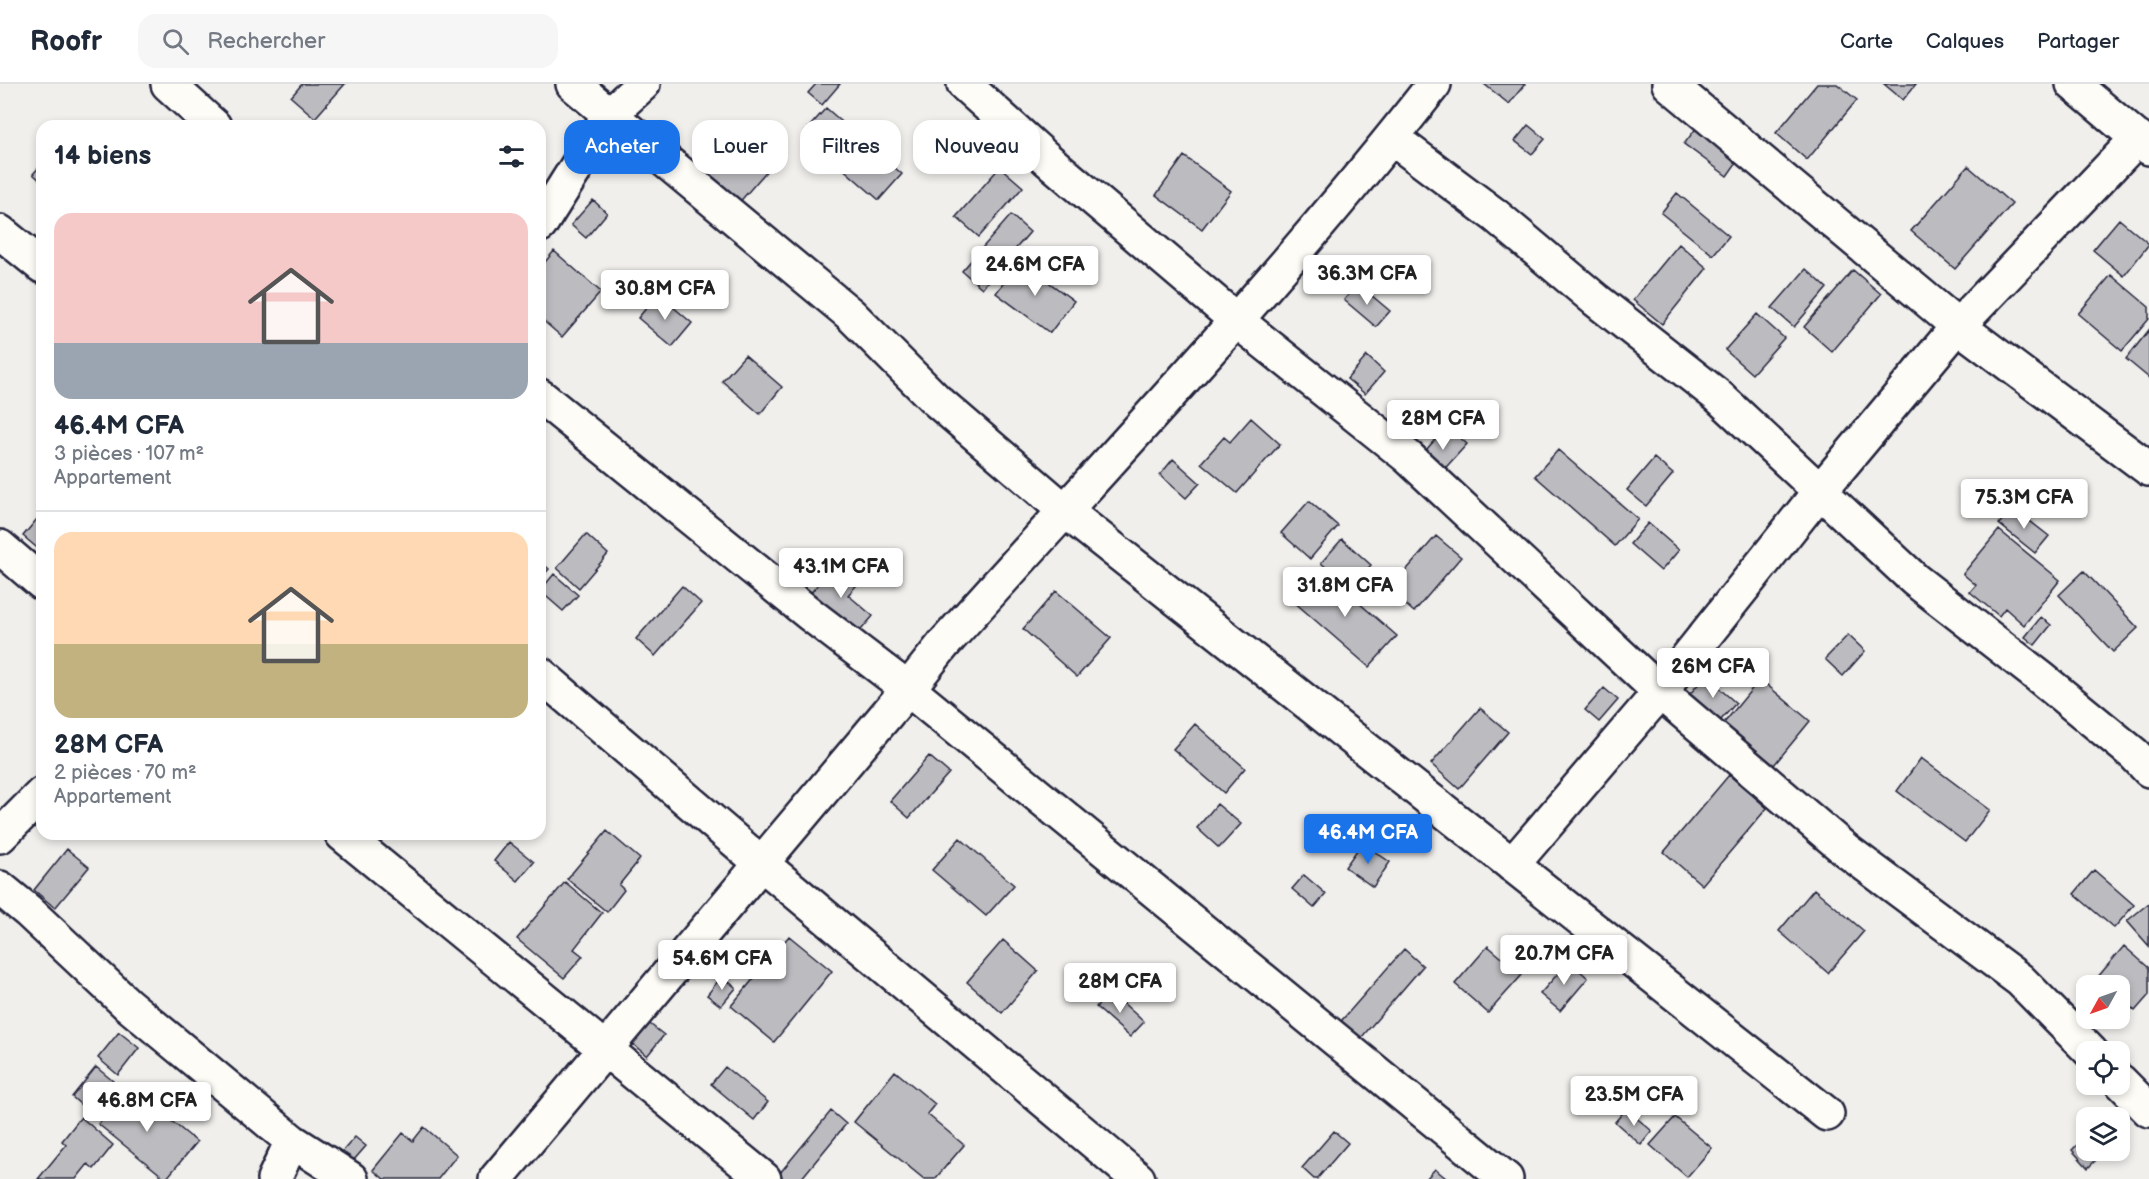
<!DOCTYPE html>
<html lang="fr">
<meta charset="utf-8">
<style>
body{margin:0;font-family:"Balsamiq Sans",sans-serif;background:#f6f6f7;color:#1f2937;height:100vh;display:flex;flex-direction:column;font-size:22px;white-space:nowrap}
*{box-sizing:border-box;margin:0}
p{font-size:20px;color:#747a83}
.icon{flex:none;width:33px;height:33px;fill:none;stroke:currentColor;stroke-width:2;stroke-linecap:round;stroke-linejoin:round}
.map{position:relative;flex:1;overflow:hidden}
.sheet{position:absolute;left:36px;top:36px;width:510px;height:720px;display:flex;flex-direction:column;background:#fff;border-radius:18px;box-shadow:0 3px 9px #0003}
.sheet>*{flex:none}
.guide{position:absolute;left:564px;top:36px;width:570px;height:54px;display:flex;gap:12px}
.needle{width:39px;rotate:230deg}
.buttons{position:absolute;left:2076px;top:891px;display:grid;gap:12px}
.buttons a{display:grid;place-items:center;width:54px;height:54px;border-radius:12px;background:#fff;box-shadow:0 3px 9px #0003;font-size:30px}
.price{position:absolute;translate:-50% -51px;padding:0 14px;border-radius:6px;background:#fff;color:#222;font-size:20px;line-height:39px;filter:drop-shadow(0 2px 3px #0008)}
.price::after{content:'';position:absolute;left:50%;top:36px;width:18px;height:14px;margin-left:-9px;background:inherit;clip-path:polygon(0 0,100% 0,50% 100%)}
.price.current{background:#1a73e8;color:#fff}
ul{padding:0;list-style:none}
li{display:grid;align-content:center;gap:12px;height:318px;padding:0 18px}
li+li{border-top:2px solid #e0e1e3}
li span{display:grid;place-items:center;height:186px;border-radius:18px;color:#555}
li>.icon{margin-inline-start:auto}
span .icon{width:108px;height:108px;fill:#fffc;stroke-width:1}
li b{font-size:26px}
h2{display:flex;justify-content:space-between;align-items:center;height:72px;padding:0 18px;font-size:26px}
.pill{padding:0 21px;border-radius:18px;background:#fff;box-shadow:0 3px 9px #0003;font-size:21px;line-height:54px}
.pill.current{background:#1a73e8;color:#fff}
header{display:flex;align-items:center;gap:36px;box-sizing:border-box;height:84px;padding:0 30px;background:#fff;border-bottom:2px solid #e0e1e3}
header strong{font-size:28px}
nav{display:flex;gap:33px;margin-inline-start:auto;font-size:21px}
.search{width:420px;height:54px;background:#f6f6f7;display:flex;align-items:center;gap:15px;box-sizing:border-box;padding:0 21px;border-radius:18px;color:#747a83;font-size:22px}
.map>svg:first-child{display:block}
</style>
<header>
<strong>Roofr</strong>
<div class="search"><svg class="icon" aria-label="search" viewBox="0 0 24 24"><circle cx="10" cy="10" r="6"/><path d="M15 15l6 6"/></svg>Rechercher</div>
<nav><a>Carte</a><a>Calques</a><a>Partager</a></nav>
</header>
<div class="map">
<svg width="2149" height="1095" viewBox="0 0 2149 1095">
<rect width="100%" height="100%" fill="#f0efec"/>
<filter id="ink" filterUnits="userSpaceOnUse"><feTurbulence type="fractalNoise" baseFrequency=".0167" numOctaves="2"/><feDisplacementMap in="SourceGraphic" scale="12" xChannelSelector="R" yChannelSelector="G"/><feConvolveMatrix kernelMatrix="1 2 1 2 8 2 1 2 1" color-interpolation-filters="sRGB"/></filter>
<g filter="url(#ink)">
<path fill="#bcbcc0" stroke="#22223b" stroke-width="1.5" d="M302 0H345L315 34 291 13Z
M816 0H840L822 21 808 9Z
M1484 0H1525L1509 20Z
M1817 0H1837L1857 16 1807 76 1776 49Z
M1884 0H1916L1903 16Z
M826 24 902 90 879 116 803 50Z
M1528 41 1545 55 1532 70 1515 57Z
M739 42 777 75 737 121 700 88Z
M1697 43 1739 75 1727 92 1684 60Z
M1184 72 1231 107 1202 145 1156 111Z
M42 80V98L33 90Z
M1968 82 2012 120 1955 185 1911 147Z
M1000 83 1023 103 979 153 956 133Z
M1677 109 1729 152 1713 171 1661 129Z
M593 116 607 129 586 154 571 141Z
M1011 131 1030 148 982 204 962 187Z
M2119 135 2149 160 2124 192 2093 166Z
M1679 160 1707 184 1662 240 1633 216Z
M554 167 601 208 562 253 540 234V184Z
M1020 177 1074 217 1050 249 996 209Z
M1806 185 1827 204 1794 243 1772 224Z
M1853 186 1881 210 1832 268 1804 243Z
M2111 191 2149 223V235L2122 267 2078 230Z
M1358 200 1390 227 1376 243 1344 216Z
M658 210 692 239 672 263 638 234Z
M1757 230 1784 254 1752 290 1725 266Z
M2149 246V294L2126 275Z
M745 271 782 303 760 330 722 297Z
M1367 272 1384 288 1365 310 1347 295Z
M1251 334 1280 360 1237 409 1201 379 1224 353 1230 358Z
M1447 342 1467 360 1439 391 1419 374Z
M1558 366 1638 435 1615 462 1535 392Z
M1654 374 1673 390 1646 422 1627 406Z
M1173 375 1200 399 1186 414 1160 391Z
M1309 417 1338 442 1310 475 1281 449Z
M2012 423 2049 452 2035 469 1999 440Z
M42 429V468L23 452Z
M1648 439 1679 466 1661 487 1630 460Z
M1999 446 2060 496 2024 541 2005 524 1999 532 1970 508 1976 501 1963 490Z
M586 450 608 470 579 504 557 484Z
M1436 452 1461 473 1414 528 1389 506Z
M1342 455 1371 481 1350 504 1321 479Z
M839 476 861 496 848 511 873 532 855 553 808 512Z
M540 477 549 485 540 495Z
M1320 485 1397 552 1369 583 1293 517Z
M2084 487 2138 544 2113 568 2059 511Z
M554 490 578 511 563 527 540 507Z
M682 502 701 519 655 572 636 555Z
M1056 507 1111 554 1077 593 1023 545Z
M2041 533 2051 541 2035 561 2025 553Z
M1848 551 1865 567 1843 592 1825 575Z
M1705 592 1736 619 1720 637 1690 610Z
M1760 595 1810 637 1774 681 1724 639Z
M1604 604 1618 616 1599 638 1585 626Z
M1480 624 1508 648 1459 705 1431 680Z
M1195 640 1245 684 1224 709 1173 665Z
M929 672 949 689 909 734 890 717Z
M1921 674 1990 726 1965 758 1897 707Z
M1729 691 1767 724 1702 801 1664 768Z
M1217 720 1241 740 1219 764 1197 744Z
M607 747 640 775 619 801 624 806 607 828 567 795Z
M960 754 1014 801 986 832 932 786Z
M509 758 534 778 518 797 494 777Z
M1362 759 1390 778 1373 803 1345 783Z
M67 765 89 783 55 824 34 806Z
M2094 786 2134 821 2114 844 2074 810Z
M1304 791 1326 810 1314 824 1292 805Z
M565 798 602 829 574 865 583 872 564 894 517 855Z
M1814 805 1864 847 1828 889 1779 847Z
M2149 819V862L2127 837Z
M789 852 832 887 774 958 731 922Z
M1003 856 1038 887 1002 929 967 898Z
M1488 862 1522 891 1488 929 1455 900Z
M2124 862 2149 884V911L2135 927 2120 913V902H2106L2097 894Z
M1404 865 1423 882 1355 961 1335 944Z
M1569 877 1588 894 1560 927 1540 910Z
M722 892 736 904 721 922 707 911Z
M1110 907 1144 938 1130 953 1096 923Z
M646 937 664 951 647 972 629 957Z
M119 948 139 964 118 991 98 974Z
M96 983 113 997 89 1028 72 1013Z
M725 983 768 1018 754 1036 711 1000Z
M895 987 935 1020 927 1030 964 1061 935 1095H924L854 1038Z
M129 1002 197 1058 166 1095 98 1040Z
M1626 1025 1652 1047 1641 1061 1615 1038Z
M831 1027 846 1040 801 1095H775Z
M81 1033 113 1061 94 1085 88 1080 76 1095H38L66 1061 62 1057Z
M1675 1033 1712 1064 1687 1093 1650 1061Z
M424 1043 457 1071 438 1095H384L373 1086 403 1049 413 1057Z
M1334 1047 1348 1059 1317 1095H1314L1302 1084Z
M2086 1052V1066H2106L2088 1084 2072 1066Z
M355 1053 366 1062 353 1077 342 1068Z
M1435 1085 1447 1095H1426Z"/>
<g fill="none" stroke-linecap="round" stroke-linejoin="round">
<defs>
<path id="minor" d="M168 0 214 42
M573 0 850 230 936 316 1064 426 1827 1030
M964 0 1047 75 1236 236 1408 373 1660 608 1847 767 2020 896 2091 968
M1669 0 1958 242 2149 385
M2073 0 2149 64
M1392 54 1496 132 1596 216 1718 312 1915 496 2041 594 2134 670 2149 686
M540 141 610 30 643 0
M0 148 42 182
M540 312 811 531 908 605 1506 1095
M0 463 42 499
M540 590 761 779 1138 1095
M342 750 764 1095
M0 752 42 710
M1512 781 1660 608 1820 407 1958 242 2138 54
M0 804 28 827 127 920 292 1057 274 1095
M2120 997 2149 1026
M292 1057 351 1095
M496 1095 908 605 943 561C1109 376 1281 196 1434 0"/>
</defs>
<use href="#minor" stroke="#22223b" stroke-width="38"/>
<use href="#minor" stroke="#fdfcf7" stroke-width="33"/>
</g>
</g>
</svg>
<div class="buttons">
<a><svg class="needle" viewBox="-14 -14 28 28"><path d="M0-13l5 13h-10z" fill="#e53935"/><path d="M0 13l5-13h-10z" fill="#747a83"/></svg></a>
<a><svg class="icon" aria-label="locate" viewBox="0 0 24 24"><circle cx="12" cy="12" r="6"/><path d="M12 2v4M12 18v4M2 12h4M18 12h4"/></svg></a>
<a><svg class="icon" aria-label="layers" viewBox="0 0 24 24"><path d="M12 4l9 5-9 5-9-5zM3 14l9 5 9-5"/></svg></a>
</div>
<b class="price" style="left:1035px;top:213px">24.6M CFA</b>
<b class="price" style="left:1367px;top:222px">36.3M CFA</b>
<b class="price" style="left:665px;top:237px">30.8M CFA</b>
<b class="price" style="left:1443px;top:367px">28M CFA</b>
<b class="price" style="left:2024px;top:446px">75.3M CFA</b>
<b class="price" style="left:841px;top:515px">43.1M CFA</b>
<b class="price" style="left:1345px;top:534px">31.8M CFA</b>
<b class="price" style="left:1713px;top:615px">26M CFA</b>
<b class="price current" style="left:1368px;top:781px">46.4M CFA</b>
<b class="price" style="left:1564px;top:902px">20.7M CFA</b>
<b class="price" style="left:722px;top:907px">54.6M CFA</b>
<b class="price" style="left:1120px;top:930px">28M CFA</b>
<b class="price" style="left:1634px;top:1043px">23.5M CFA</b>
<b class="price" style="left:147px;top:1049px">46.8M CFA</b>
<div class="guide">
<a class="pill current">Acheter</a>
<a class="pill">Louer</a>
<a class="pill">Filtres</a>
<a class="pill">Nouveau</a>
</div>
<section class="sheet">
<h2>14 biens<svg class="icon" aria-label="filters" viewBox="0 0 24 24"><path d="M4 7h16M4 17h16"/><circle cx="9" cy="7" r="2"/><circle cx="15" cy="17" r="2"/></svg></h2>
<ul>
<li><span style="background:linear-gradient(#f6c9c9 70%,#9aa5b1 0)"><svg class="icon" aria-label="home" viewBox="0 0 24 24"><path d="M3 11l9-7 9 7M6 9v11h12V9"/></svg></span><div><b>46.4M CFA</b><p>3 pièces · 107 m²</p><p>Appartement</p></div></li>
<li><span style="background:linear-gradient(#ffd9b3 60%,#c2b280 0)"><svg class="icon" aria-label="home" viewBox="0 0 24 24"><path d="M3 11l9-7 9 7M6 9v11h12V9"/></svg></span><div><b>28M CFA</b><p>2 pièces · 70 m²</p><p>Appartement</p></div></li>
</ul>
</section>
</div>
